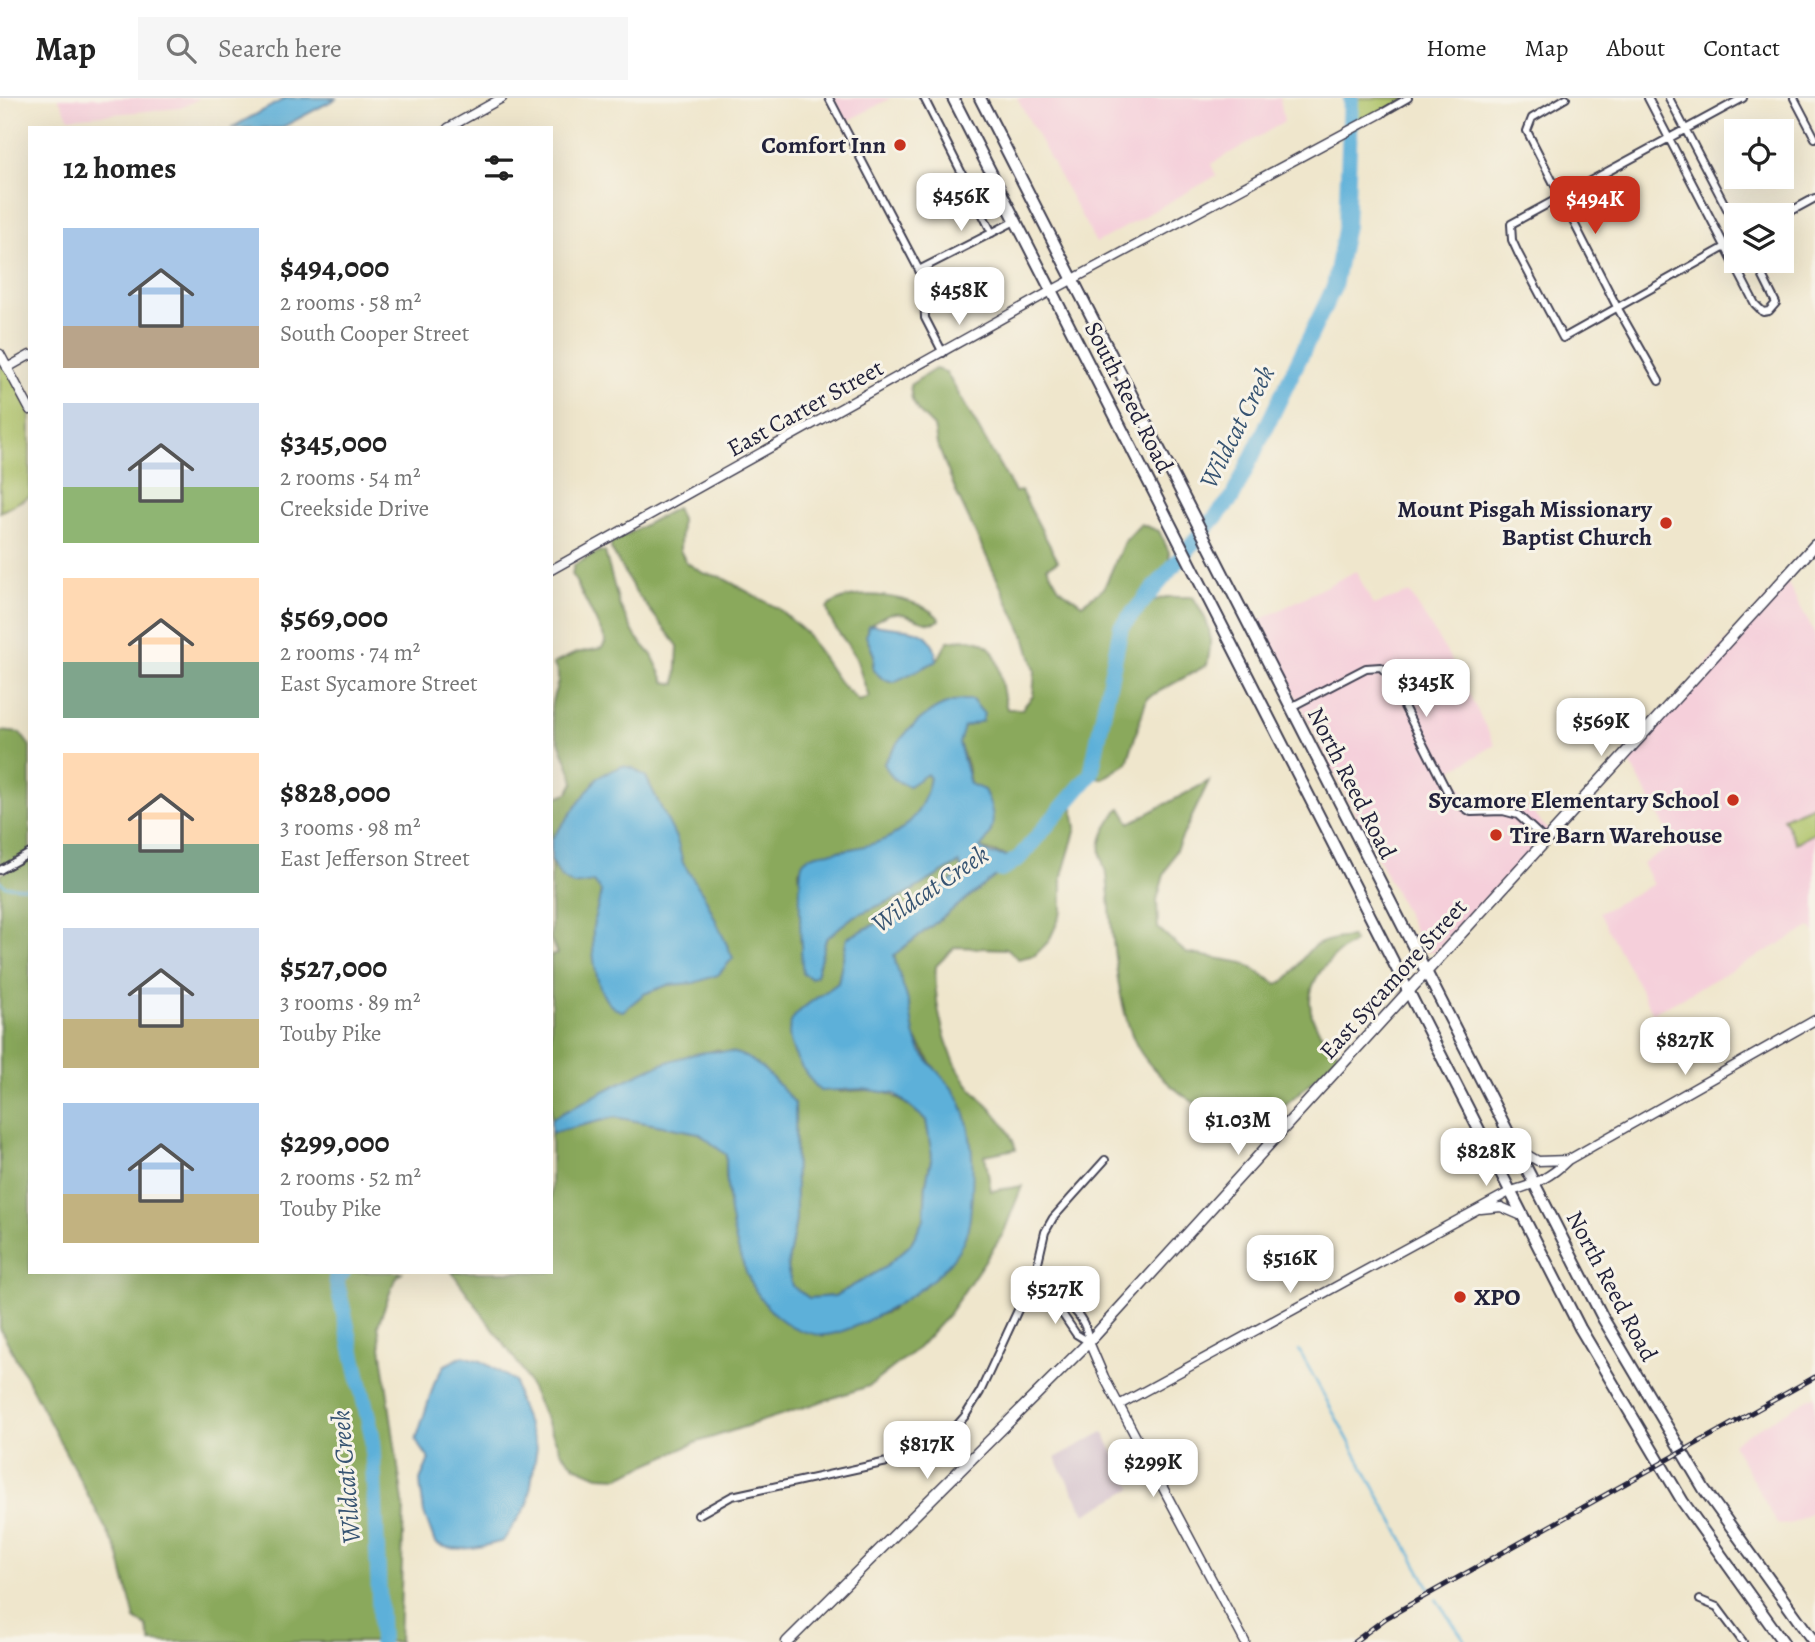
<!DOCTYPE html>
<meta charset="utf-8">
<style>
body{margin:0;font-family:Alegreya,serif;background:#f6f6f6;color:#222;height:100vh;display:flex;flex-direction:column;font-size:26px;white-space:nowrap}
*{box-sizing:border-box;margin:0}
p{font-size:23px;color:#767676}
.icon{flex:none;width:38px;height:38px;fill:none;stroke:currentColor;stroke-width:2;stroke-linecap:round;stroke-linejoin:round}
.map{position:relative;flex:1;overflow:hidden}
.drawer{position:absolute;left:28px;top:28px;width:525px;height:1148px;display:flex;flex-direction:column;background:#fff;border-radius:0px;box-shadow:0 7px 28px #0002}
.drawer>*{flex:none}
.controls{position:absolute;left:1724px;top:21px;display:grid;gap:14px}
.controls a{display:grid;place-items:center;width:70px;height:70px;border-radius:0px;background:#fff;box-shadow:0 7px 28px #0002;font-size:35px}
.price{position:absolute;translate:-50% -60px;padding:0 16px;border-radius:14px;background:#fff;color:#222;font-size:23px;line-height:46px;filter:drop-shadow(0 2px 4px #0008)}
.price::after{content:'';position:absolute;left:50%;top:42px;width:21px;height:16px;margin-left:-10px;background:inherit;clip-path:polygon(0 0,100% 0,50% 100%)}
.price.selected{background:#c8321e;color:#fff}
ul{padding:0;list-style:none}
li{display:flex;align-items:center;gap:21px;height:175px;padding:0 35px}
li span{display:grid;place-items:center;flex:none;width:196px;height:140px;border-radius:0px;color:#555}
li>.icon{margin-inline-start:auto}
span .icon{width:84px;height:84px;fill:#fffc;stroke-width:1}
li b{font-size:30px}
h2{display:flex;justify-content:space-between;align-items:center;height:84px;padding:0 35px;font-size:30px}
header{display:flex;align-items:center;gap:42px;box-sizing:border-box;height:98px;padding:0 35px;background:#fff;border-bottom:2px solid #e0e0e0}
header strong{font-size:33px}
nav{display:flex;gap:38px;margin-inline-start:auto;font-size:24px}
.search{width:490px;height:63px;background:#f6f6f6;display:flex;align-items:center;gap:18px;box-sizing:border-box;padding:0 24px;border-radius:0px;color:#767676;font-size:26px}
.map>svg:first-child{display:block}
</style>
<header>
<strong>Map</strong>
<div class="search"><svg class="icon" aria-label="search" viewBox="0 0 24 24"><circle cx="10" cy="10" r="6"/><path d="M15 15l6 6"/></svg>Search here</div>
<nav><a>Home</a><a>Map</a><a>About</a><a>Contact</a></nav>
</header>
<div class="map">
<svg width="1815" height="1544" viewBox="0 0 1815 1544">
<rect width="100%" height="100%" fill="#f7f3e8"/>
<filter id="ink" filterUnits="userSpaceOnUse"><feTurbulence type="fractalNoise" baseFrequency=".0143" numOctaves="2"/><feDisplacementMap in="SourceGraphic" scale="14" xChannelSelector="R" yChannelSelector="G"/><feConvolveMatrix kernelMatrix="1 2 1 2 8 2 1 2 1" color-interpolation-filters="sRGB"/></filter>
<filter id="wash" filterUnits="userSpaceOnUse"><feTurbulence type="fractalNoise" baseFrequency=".00686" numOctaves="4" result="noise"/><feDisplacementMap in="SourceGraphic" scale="28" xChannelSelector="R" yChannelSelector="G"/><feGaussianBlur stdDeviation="1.57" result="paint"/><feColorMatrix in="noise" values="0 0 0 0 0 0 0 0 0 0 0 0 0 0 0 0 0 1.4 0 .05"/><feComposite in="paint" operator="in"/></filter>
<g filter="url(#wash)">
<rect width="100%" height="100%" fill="#efe6cc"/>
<path fill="#f5cfda" d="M58 0H200L181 10 69 20Z
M834 0H891L846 24Z
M1017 0H1280L1284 24 1211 66 1216 78 1096 145Z
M1356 473 1373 507 1410 495 1452 563 1495 647 1451 673 1469 701 1524 705 1549 733 1435 853H1425L1258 523Z
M1785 480 1815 536V835L1811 829 1653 915 1599 815 1653 786 1642 765 1675 747 1625 656Z
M1815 1297V1413L1789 1427 1777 1425 1732 1345Z"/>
<path fill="#d1bdcb" d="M1103 1334 1133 1390 1085 1416 1055 1360Z"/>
<path fill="#aec367" stroke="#687251" stroke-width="2" d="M1351 0H1408L1350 32Z
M0 256 30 311V398L0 414Z
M1813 707 1815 735 1796 745 1783 720Z"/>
<path fill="#8aa95c" stroke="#56664c" stroke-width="2" d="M935 271 946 274 1015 394 1021 393 1058 463 1047 469 1059 490 1082 506 1104 490 1124 444 1141 426 1159 433 1169 454 1170 473 1140 507 1166 499H1193C1210 526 1214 535 1207 567L1147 600 1127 665 1102 681 1091 676 1071 699 1076 730 1062 778V814L1049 843 1035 857 1018 861 1007 851 955 849 936 868C933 907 946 960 972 991 992 1013 1007 1023 1016 1051L985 1057 991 1093 1022 1088 1003 1136 948 1217 918 1250 869 1288 695 1345 619 1379 598 1378 575 1368 561 1354 522 1271 452 1174H551V1035L615 1019 699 1035 726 1056V1081L823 1238 890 1213 970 1120 968 1036 939 977 914 938 909 906 898 881 894 857 1018 761 980 750 967 667 959 645V635L964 629 982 623 972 602C933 602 904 633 884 665L927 675 930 681 923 709 914 722 897 735 880 746 838 753 799 772 803 820 800 843 816 877 826 841 841 828 854 818 904 797 959 765 964 775 900 814 847 840 838 885 794 920 840 994C886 989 892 994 926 1022L932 1057 926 1086 924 1121 910 1147 884 1170 834 1198 809 1200 792 1188 787 1170 796 1122 795 1005 718 951 638 977 551 1021V858L557 856 551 842V701L568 695 574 684C568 660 553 638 551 613 550 594 566 584 553 566L576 555 602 550 606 543 572 476 574 467 600 453 605 454 619 506 636 539 652 557 665 584 676 586 678 548 635 493 611 451V445L676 410 681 421 680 452 686 464 703 475 721 479 779 511 806 535 839 584 859 603 869 599C864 587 861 575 857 563 850 544 831 532 827 510 848 487 924 498 940 522 928 531 912 516 898 515 885 514 878 523 868 528L866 538 874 557 873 572 890 584 937 563 948 543C1007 532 995 572 1007 611H1022L1033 598 1035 572 1026 542 958 398 937 346 934 329 918 313 912 302 910 287Z
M0 633 20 635 30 648V755L0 772Z
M1209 683 1164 777 1157 802 1158 830 1186 855 1244 865 1277 886C1296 880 1298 861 1312 850 1322 842 1339 840 1351 839L1354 844C1306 874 1292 914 1339 955 1321 975 1266 1032 1238 1029 1225 1027 1217 1016 1206 1011 1183 1000 1155 976 1141 955 1115 914 1112 826 1107 777 1095 747 1100 739 1117 713L1121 710 1130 725Z
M30 760V1174H402L395 1181 378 1227 404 1411 399 1544H151L146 1528 135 1521 118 1454 0 1230V777Z"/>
<path fill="#5db0d9" stroke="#40698a" stroke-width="2" d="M286 0H337L281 30H231Z
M875 527C903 534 933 523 937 563L894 584 883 581 873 572 874 557 866 538 868 528Z
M963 602H972L984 616 982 623 964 629 959 645 970 686 984 692C995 713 998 732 980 750L991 756 1019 760 894 857C897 875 905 890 909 907 913 923 912 938 921 953 932 971 952 985 960 1003 975 1035 974 1085 970 1119 966 1154 940 1178 912 1197 895 1209 842 1239 821 1237 741 1228 726 1120 726 1057L699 1035 615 1019 551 1035V1021C597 998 688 940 738 956 761 963 779 988 795 1005L796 1122 787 1170 792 1188 809 1200 835 1198 884 1170 910 1147 924 1121 926 1086 932 1057 926 1022 895 996 863 991 820 993C806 977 778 942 794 919 804 906 825 895 838 885L847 840 900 814 964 775 959 765 904 797 854 818 841 828 826 841 816 877 811 880 803 876C801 863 797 771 803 764 809 756 822 755 832 754 883 747 919 736 930 680L927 676 909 688C895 684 890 679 884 665 901 637 928 606 963 602Z
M622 668 633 670 646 679 677 742 683 765 705 799 733 860 718 877 694 885 668 887 644 896 623 913C595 910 592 854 593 831 594 818 599 806 601 793L594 784 573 787 561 779 551 762V742L598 679Z
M463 1258 481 1263 515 1283 518 1302 537 1349 528 1406 503 1443C482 1449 455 1456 435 1445L424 1415 421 1393 420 1383 429 1361 416 1342 435 1283 445 1267Z"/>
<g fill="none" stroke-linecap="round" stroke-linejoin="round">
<path stroke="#5db0d9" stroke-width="2.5" d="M0 783 5 788 30 790
M1299 1252 1430 1491
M1436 1501 1466 1544"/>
<path stroke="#5db0d9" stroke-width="16" d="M1001 772 1019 760 1091 676 1121 529 1232 400 1334 189 1346 127 1351 0
M343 1174 336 1181 372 1337 381 1544"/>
</g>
</g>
<g filter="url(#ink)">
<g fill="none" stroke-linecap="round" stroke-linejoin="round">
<defs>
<path id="minor" d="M829 0 919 172 924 189 925 220 943 255
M924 0 992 135
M1566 0 1532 20 1527 33 1617 209 1659 283
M1648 0 1755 206 1763 214 1769 213 1776 205 1755 163
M1669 0 1736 128
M1794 0 1815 40
M1382 15 1408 0
M1782 118 1815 100
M1736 143 1563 240 1518 155 1512 142 1511 126 1743 0
M919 172 1015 123
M1291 609 1366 570 1381 569 1388 577 1451 701 1471 714 1503 713 1518 717 1546 743
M0 772 30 755
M1030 1186C1058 1199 1085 1210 1089 1244
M1025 1198 1061 1214 1076 1236 1089 1244
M698 1417 732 1398 910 1359 930 1350 952 1333 965 1318 980 1294 1036 1173 1045 1134 1053 1120 1105 1062
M1700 1502 1717 1509 1743 1544"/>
<path id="tertiary" d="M448 30 502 0
M0 256 30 312
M7 270 30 257
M551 472 1051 193 1382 15
M1519 1052 1538 1063 1568 1062
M1481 1111 1501 1109 1522 1118
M1089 1244 1104 1279 1245 1544
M1119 1307 1511 1093C1534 1087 1551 1079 1568 1062L1815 922"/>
<path id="secondary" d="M787 1544 1089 1244 1815 447"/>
<path id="primary" d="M953 0 1580 1230 1683 1404 1783 1544
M980 0 1604 1222 1704 1391 1814 1544"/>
</defs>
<use href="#minor" stroke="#413f51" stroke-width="10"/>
<use href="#tertiary" stroke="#413f51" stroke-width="11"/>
<use href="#secondary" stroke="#413f51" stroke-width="13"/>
<use href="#primary" stroke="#413f51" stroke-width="14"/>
<use href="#minor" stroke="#fff" stroke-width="6"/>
<use href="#tertiary" stroke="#fff" stroke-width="8"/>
<use href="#secondary" stroke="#fff" stroke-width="10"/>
<use href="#primary" stroke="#fff" stroke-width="10"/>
<defs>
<path id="rail" d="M1354 1544 1386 1520 1815 1279"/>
</defs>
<use href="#rail" stroke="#22223b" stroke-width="5"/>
<use href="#rail" stroke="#f7f3e8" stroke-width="2.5" stroke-dasharray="8" stroke-linecap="butt"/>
</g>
</g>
<g fill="#c8321e" stroke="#f7f3e8" stroke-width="2.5">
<circle cx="900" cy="47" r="7"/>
<circle cx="1666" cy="425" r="7"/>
<circle cx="1733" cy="702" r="7"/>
<circle cx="1496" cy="737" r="7"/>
<circle cx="1460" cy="1199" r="7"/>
</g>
<g text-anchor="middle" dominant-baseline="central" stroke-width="6" stroke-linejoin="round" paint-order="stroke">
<g font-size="24" font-weight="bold" fill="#22223b" stroke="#f7f3e8" text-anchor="end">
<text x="886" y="47">Comfort Inn</text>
<text x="1652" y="411">Mount Pisgah Missionary<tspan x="1652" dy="28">Baptist Church</tspan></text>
<text x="1719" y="702">Sycamore Elementary School</text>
<text x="1510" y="737" text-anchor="start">Tire Barn Warehouse</text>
<text x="1474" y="1199" text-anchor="start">XPO</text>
</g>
<g font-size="24" fill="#22223b" stroke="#f7f3e8">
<text transform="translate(1129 299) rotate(63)">South Reed Road</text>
<text transform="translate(805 310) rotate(-29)">East Carter Street</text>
<text transform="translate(1352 685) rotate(63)">North Reed Road</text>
<text transform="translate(1393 881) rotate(-48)">East Sycamore Street</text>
<text transform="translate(1612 1188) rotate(62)">North Reed Road</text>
</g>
<g font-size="26" font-style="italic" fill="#375472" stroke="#f7f3e8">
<text transform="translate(1237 329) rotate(-63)">Wildcat Creek</text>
<text transform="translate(930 791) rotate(-34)">Wildcat Creek</text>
<text transform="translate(346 1379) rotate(-95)">Wildcat Creek</text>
</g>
</g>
</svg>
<div class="controls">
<a><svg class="icon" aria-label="locate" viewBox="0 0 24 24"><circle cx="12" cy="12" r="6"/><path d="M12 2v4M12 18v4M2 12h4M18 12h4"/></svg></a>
<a><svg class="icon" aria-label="layers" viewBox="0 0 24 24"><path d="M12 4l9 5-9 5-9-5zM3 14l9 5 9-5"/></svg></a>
</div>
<b class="price" style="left:961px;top:135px">$456K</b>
<b class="price selected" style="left:1595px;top:138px">$494K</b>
<b class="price" style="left:959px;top:229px">$458K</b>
<b class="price" style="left:1426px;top:621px">$345K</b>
<b class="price" style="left:1601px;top:660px">$569K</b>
<b class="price" style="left:1685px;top:979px">$827K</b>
<b class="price" style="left:1238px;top:1059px">$1.03M</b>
<b class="price" style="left:1486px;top:1090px">$828K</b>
<b class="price" style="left:1290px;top:1197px">$516K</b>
<b class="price" style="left:1055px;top:1228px">$527K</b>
<b class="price" style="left:927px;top:1383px">$817K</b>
<b class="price" style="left:1153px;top:1401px">$299K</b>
<section class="drawer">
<h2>12 homes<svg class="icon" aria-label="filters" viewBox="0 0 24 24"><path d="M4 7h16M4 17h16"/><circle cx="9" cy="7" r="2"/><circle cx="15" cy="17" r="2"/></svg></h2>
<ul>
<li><span style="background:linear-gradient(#a9c7e8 70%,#b9a48a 0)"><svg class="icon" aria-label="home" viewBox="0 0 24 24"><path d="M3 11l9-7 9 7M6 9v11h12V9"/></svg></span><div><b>$494,000</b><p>2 rooms · 58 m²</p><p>South Cooper Street</p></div></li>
<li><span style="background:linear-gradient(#c9d6e8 60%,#8fb573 0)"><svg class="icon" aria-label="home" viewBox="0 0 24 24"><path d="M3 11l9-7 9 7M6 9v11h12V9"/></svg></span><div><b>$345,000</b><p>2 rooms · 54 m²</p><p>Creekside Drive</p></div></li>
<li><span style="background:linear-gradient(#ffd9b3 60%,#7fa58c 0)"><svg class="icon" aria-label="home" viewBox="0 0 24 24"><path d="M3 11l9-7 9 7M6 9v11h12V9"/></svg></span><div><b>$569,000</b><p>2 rooms · 74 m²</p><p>East Sycamore Street</p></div></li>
<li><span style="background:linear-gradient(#ffd9b3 65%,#7fa58c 0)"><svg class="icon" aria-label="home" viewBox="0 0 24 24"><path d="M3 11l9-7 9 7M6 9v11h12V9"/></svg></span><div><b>$828,000</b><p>3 rooms · 98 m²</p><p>East Jefferson Street</p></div></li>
<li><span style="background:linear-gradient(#c9d6e8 65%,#c2b280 0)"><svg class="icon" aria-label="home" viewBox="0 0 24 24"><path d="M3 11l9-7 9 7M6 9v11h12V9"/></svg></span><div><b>$527,000</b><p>3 rooms · 89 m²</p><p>Touby Pike</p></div></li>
<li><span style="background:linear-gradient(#a9c7e8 65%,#c2b280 0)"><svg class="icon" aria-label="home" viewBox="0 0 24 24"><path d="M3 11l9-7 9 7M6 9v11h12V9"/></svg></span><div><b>$299,000</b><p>2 rooms · 52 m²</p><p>Touby Pike</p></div></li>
</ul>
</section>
</div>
